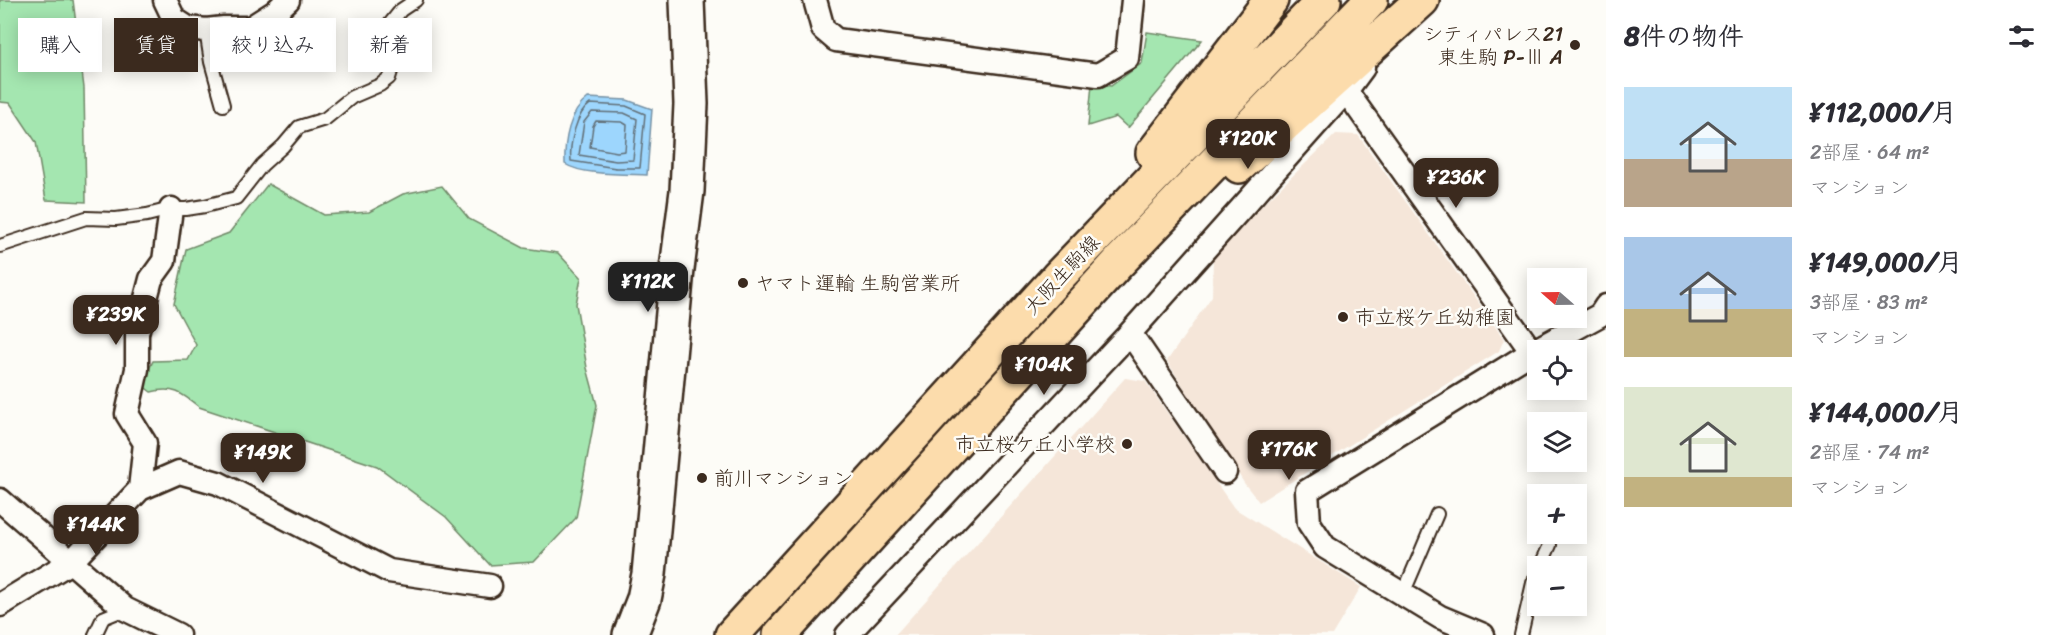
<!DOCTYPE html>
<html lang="ja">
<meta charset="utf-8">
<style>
body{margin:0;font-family:Sriracha,"Klee One",sans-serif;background:#f7f7f7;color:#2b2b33;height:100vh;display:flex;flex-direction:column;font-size:22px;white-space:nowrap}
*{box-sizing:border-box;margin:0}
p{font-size:20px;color:#7c7c81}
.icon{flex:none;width:33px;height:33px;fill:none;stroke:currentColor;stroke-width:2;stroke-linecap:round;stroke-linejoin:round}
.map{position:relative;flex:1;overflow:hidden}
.sheet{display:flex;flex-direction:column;background:#fff;width:450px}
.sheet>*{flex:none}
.banner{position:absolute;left:18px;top:18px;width:570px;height:54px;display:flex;gap:12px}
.needle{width:39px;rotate:290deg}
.buttons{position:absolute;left:1527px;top:268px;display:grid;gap:12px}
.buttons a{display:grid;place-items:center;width:60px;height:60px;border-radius:0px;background:#fff;box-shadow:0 3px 15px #0003;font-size:30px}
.price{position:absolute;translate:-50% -51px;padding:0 14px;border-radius:12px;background:#3b2a1e;color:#fff;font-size:20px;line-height:39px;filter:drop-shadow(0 2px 3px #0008)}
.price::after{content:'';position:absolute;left:50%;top:36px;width:18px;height:14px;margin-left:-9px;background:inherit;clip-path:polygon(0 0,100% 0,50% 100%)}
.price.selected{background:#222;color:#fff}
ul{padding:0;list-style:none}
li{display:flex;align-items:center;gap:18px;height:150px;padding:0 18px}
li span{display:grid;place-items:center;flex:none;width:168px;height:120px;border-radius:0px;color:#555}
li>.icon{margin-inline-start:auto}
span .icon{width:72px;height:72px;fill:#fffc;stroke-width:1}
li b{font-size:26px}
h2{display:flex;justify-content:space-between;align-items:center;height:72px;padding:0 18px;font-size:26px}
.chip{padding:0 21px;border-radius:0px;background:#fff;box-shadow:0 3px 15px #0003;font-size:21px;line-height:54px}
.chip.selected{background:#3b2a1e;color:#fff}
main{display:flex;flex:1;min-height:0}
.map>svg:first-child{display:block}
</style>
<main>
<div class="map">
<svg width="1606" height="635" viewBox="0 0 1606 635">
<rect width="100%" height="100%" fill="#fdfcf7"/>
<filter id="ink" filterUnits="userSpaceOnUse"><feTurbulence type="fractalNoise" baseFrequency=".0167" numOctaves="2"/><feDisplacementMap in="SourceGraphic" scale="12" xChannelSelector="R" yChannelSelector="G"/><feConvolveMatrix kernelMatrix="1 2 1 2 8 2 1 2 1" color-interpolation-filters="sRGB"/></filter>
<g filter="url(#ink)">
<path fill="#f5e6d9" d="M1336 134 1358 135 1504 339 1499 351 1259 502 1244 483 1167 361 1212 296 1213 258 1250 217Z
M1125 378 1145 381 1234 508 1361 587 1332 635H895Z"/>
<path fill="#a4e6b0" stroke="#708867" stroke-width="1.5" d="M0 0H73L84 88 86 202 46 200 36 142 10 103 0 102Z
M1147 32 1202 40 1128 128 1116 117 1088 126 1092 84 1111 86 1142 63Z
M268 184 324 215 369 212 403 194 442 186 469 219 524 248 558 253 581 278 576 304 587 368 597 405 576 518 534 562 490 565 446 517 377 466 199 407C182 393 173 386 151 392L143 386 144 380 153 361 188 360 196 345 174 304 186 249 229 233Z"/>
<path fill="#9dd6fd" stroke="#7691a4" stroke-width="1.5" d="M588 98 627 100 652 109 647 175C626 174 581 175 565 164 564 141 569 112 588 98Z"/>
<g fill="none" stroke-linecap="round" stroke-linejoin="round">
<path stroke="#626f77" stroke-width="1.5" d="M590 104 626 106 645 114 640 168H616L571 161C569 145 576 113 590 104Z
M592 112 624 113 637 119 633 160 616 161 579 155 584 122Z
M596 121 622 122 627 125 625 151 617 152 590 147 593 126Z"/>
<defs>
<path id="lane" d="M206 30 211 62 223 105
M0 246 86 218 116 219 147 215 171 209H186L205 206 236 198 262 165 283 146 299 127 325 119 352 97 380 85 389 78 393 65 389 25 401 10 416 0
M1540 567 1550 545
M1403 594 1437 514
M95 635 103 618 125 609
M1521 635 1533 583 1538 573"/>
<path id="street" d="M165 0 174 19 188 28 206 30 224 28H250L275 12 288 0
M815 0 823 29 836 40 1098 75 1127 58 1133 0
M1346 91 1532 352
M1130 333 1346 91 1363 68
M140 489 145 443 127 414 137 369V333L151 279 164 261 171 209
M0 500 125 609 178 635
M0 605 72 561 140 489 179 472 218 483 389 571 490 586
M847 635 1130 333 1225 472
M1483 635 1440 617 1325 547 1309 523 1307 491 1532 352 1600 315 1606 306"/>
<path id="secondary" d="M630 635 644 599 649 574 677 269 687 191 691 104 687 0"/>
<path id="primary" d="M1153 153 1271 0
M1239 166 1422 0
M732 635 1057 278 1324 0
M780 635 1119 262 1371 0"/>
</defs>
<use href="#lane" stroke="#3b2a1e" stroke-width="16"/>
<use href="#street" stroke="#3b2a1e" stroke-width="27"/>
<use href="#secondary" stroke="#3b2a1e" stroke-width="38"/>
<use href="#primary" stroke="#3b2a1e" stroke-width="38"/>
<use href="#lane" stroke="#fdfcf7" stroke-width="12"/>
<use href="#street" stroke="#fdfcf7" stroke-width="22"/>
<use href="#secondary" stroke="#fdfcf7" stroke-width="33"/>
<use href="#primary" stroke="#fcdcac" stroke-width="33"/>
</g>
</g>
<g fill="#3b2a1e" stroke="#fdfcf7" stroke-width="2">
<circle cx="1575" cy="45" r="6"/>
<circle cx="743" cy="283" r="6"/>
<circle cx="1343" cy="317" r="6"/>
<circle cx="1127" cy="444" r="6"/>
<circle cx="702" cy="478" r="6"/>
</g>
<g text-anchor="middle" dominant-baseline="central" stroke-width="5" stroke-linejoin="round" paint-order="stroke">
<g font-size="20" fill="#3b2a1e" stroke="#fdfcf7" text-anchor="start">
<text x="1563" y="34" text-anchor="end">シティパレス21<tspan x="1563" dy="23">東生駒 P-Ⅲ A</tspan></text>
<text x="755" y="283">ヤマト運輸 生駒営業所</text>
<text x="1355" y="317">市立桜ケ丘幼稚園</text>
<text x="1115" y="444" text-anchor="end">市立桜ケ丘小学校</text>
<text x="714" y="478">前川マンション</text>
</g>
<g font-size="20" fill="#3b2a1e" stroke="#fdfcf7">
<text transform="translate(1062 275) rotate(-47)">大阪生駒線</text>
</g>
</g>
</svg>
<div class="buttons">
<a><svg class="needle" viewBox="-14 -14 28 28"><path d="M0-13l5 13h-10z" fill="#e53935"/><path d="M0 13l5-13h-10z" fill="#7c7c81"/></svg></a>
<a><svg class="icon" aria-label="locate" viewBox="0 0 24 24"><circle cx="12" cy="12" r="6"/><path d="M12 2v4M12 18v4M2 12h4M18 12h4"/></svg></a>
<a><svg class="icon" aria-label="layers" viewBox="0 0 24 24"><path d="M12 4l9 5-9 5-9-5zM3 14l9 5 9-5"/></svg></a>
<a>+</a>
<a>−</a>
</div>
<b class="price" style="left:1248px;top:170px">¥120K</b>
<b class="price" style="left:1456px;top:209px">¥236K</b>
<b class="price selected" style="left:648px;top:313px">¥112K</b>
<b class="price" style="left:116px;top:346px">¥239K</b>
<b class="price" style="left:1044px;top:396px">¥104K</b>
<b class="price" style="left:1289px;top:481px">¥176K</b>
<b class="price" style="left:263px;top:484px">¥149K</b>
<b class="price" style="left:96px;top:556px">¥144K</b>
<div class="banner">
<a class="chip">購入</a>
<a class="chip selected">賃貸</a>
<a class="chip">絞り込み</a>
<a class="chip">新着</a>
</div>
</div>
<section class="sheet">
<h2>8件の物件<svg class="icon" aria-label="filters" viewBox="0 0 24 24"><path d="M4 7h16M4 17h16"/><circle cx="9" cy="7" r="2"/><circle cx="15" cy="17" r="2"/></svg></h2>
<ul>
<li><span style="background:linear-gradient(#bfe0f5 60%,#b9a48a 0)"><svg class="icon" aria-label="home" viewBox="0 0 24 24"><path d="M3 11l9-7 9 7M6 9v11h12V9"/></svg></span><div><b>¥112,000/月</b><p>2部屋 · 64 m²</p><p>マンション</p></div></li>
<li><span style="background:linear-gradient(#a9c7e8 60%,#c2b280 0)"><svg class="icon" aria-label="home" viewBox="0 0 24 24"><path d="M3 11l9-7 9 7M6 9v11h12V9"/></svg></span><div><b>¥149,000/月</b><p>3部屋 · 83 m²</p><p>マンション</p></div></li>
<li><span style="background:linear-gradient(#dfe7d0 75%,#c2b280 0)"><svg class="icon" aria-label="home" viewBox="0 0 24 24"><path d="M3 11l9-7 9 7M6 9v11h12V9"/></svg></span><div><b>¥144,000/月</b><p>2部屋 · 74 m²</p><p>マンション</p></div></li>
</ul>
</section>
</main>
